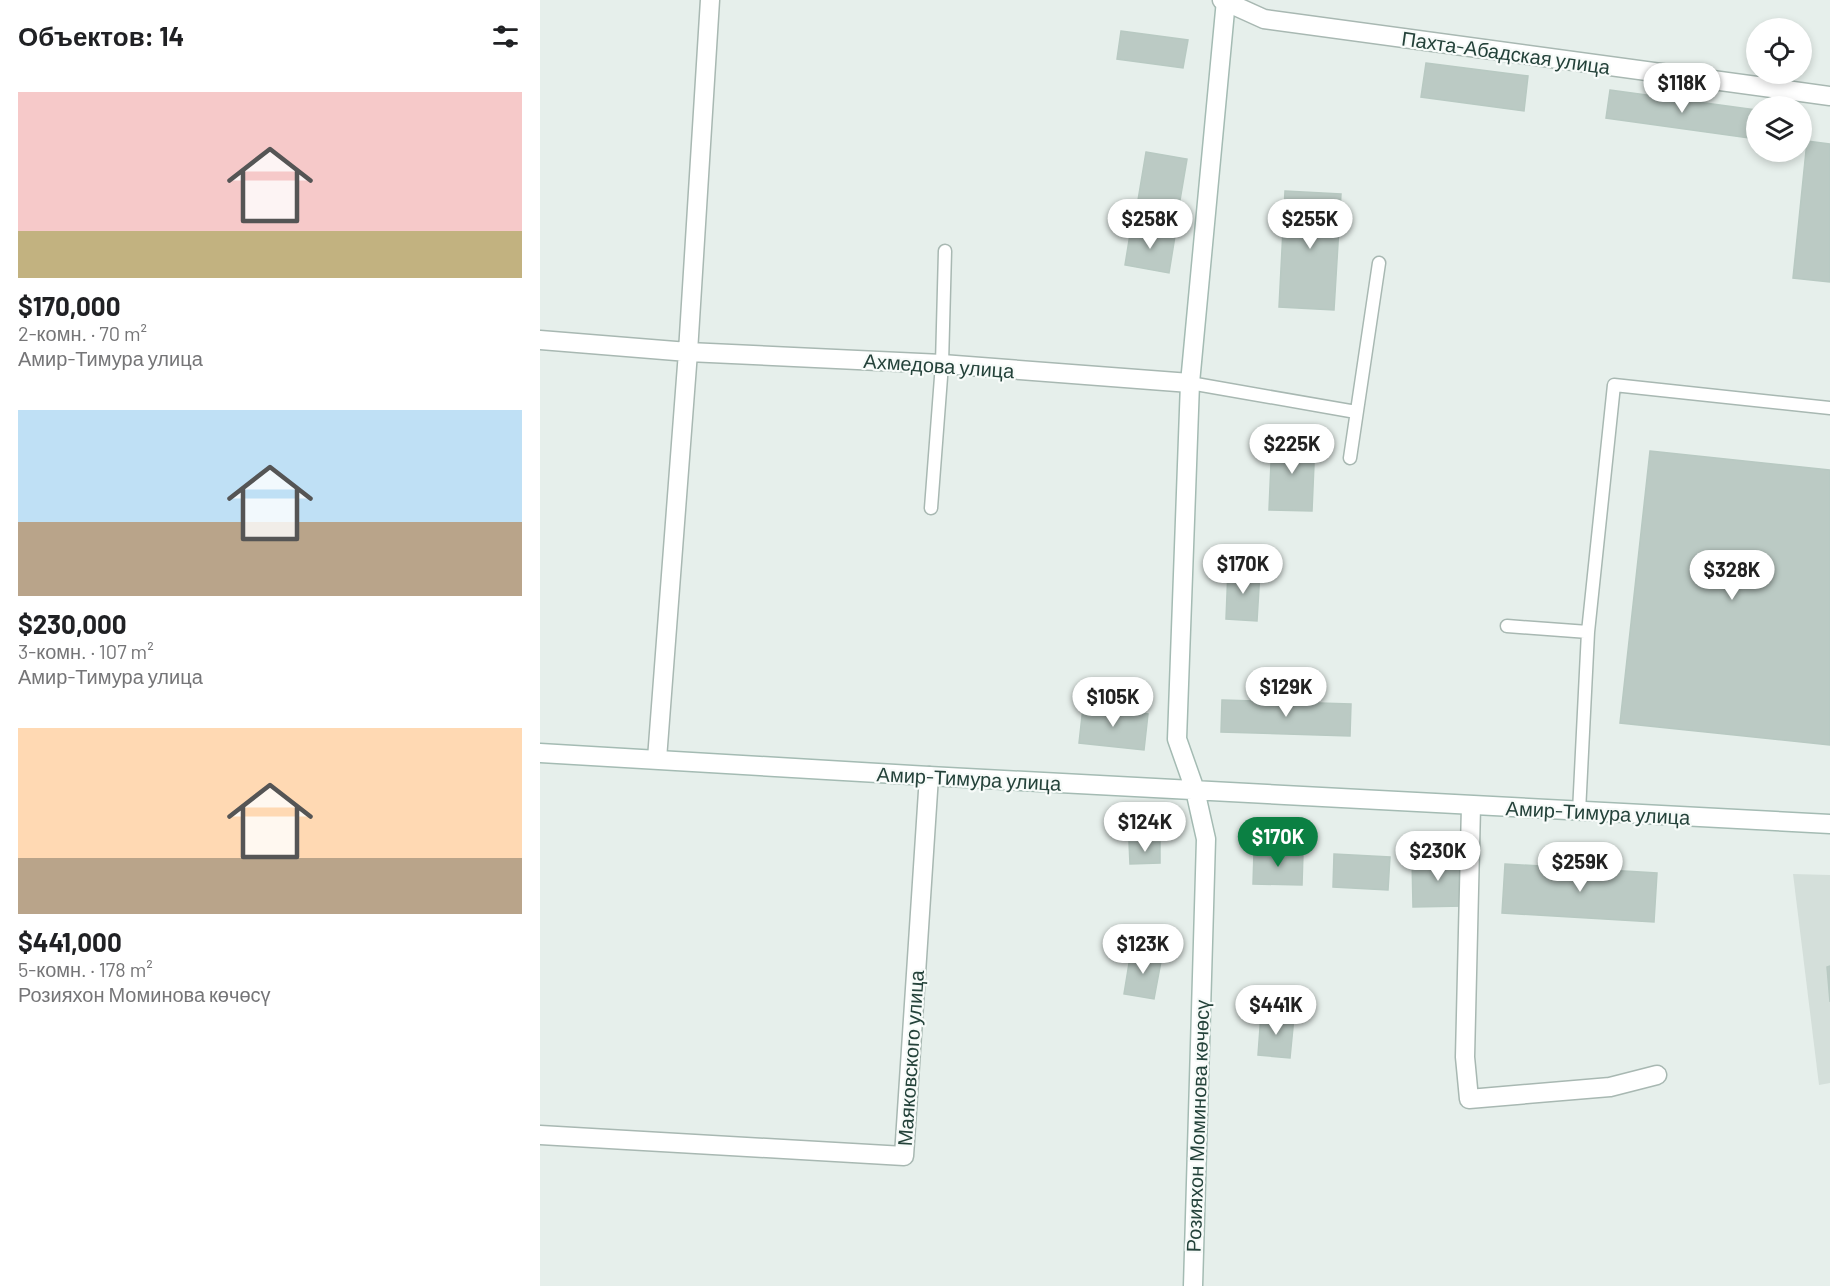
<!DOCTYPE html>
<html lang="ru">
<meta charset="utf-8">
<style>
body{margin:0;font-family:Barlow,sans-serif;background:#f2f2f2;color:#202124;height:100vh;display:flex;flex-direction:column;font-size:22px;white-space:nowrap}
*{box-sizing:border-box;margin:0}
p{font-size:20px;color:#757577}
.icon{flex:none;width:33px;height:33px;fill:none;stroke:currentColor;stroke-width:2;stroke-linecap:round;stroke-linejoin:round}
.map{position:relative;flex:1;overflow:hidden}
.details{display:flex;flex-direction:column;background:#fff;width:540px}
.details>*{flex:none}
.fabs{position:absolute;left:1206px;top:18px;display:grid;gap:12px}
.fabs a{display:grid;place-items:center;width:66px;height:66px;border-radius:50%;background:#fff;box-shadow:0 3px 9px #0003;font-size:30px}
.price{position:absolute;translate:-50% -51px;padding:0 14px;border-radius:21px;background:#fff;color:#222;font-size:20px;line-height:39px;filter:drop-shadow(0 2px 3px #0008)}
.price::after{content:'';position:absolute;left:50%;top:36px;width:18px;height:14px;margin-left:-9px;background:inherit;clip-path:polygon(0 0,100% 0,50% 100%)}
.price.current{background:#0b8043;color:#fff}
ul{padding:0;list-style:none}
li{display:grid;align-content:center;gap:12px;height:318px;padding:0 18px}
li span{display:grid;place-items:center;height:186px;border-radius:0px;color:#555}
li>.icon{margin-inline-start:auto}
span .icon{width:108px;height:108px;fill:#fffc;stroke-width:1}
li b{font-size:26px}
h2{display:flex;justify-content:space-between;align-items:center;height:72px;padding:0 18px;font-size:26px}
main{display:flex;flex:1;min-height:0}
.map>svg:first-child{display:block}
</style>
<main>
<section class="details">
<h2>Объектов: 14<svg class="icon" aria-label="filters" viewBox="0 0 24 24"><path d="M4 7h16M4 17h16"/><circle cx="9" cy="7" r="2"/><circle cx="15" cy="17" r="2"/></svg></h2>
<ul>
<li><span style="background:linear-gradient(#f6c9c9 75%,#c2b280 0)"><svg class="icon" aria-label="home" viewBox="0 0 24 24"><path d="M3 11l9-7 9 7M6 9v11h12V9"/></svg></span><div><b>$170,000</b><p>2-комн. · 70 m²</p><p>Амир-Тимура улица</p></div></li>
<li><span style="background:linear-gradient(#bfe0f5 60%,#b9a48a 0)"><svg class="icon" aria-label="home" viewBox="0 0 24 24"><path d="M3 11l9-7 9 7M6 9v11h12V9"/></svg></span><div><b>$230,000</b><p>3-комн. · 107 m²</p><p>Амир-Тимура улица</p></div></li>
<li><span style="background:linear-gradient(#ffd9b3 70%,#b9a48a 0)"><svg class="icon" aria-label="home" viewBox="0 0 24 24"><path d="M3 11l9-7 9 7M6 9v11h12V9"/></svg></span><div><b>$441,000</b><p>5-комн. · 178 m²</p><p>Розияхон Моминова көчөсү</p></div></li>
</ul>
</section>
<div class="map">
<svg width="1290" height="1286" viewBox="0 0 1290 1286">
<rect width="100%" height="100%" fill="#e6efeb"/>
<path fill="#d4dfda" d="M1253 874 1290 875V1083L1279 1085Z"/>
<path fill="#bbcac4" stroke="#b8c9c2" stroke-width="1.5" d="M581 31 648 40 643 68 577 59Z
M886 63 988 76 984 111 881 97Z
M1070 90 1216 110V139L1066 118Z
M1267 141 1290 144V282L1253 278Z
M606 152 647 159 637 218 596 212Z
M745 191 801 194 794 310 739 307Z
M591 228 635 236 629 273 585 265Z
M732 439 775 441 772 511 729 510Z
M1110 451 1290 470V745L1080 723Z
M688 569 720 571 717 621 686 619Z
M682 700 811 704 810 736 681 732Z
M543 707 608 714 604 750 539 743Z
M589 842H620V863L590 864Z
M714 852 763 853 762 885 713 884Z
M794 854 850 857 848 890 793 887Z
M872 857H924V906L873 907Z
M965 864 1117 873 1114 922 962 913Z
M591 951 622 956 614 999 584 994Z
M1290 966V1002L1287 967Z
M721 1014 754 1017 750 1058 718 1055Z"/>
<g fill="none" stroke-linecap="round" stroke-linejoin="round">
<defs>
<path id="lane" d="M650 383 816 412
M810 458 839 263
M391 508 402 364 405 251
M967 626 1048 632 1039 812
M1048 632 1074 385 1290 408"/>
<path id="street" d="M682 0 724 19 1290 96
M0 340 148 352 402 364 650 383
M117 759 148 352 170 0
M931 806 925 1057 929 1099 1070 1087 1117 1075
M0 1135 364 1156 389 776"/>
<path id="secondary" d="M0 753 389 776 1290 824
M653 1286 666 839 655 790 637 739 650 383 686 0"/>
</defs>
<use href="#lane" stroke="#a8b8b2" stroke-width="15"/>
<use href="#street" stroke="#a8b8b2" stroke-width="21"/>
<use href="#secondary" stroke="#a4bbb3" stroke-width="21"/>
<use href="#lane" stroke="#fff" stroke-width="12"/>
<use href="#street" stroke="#fff" stroke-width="18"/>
<use href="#secondary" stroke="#fff" stroke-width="18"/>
</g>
<g text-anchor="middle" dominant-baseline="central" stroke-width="4.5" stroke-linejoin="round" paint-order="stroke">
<g font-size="20" fill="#24423a" stroke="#f7fbf9">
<text transform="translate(966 52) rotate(8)">Пахта-Абадская улица</text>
<text transform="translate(399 365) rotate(4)">Ахмедова улица</text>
<text transform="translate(429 778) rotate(3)">Амир-Тимура улица</text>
<text transform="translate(1058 812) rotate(3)">Амир-Тимура улица</text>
<text transform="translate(370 1058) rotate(-86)">Маяковского улица</text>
<text transform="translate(657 1126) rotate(-88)">Розияхон Моминова көчөсү</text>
</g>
</g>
</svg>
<div class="fabs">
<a><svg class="icon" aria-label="locate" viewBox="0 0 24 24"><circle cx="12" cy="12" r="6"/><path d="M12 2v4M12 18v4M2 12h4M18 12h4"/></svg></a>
<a><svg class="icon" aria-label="layers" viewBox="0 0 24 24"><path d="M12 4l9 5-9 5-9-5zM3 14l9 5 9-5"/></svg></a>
</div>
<b class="price" style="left:1142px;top:114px">$118K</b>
<b class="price" style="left:610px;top:250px">$258K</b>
<b class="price" style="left:770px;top:250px">$255K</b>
<b class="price" style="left:752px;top:475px">$225K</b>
<b class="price" style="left:703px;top:595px">$170K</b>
<b class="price" style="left:1192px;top:601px">$328K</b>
<b class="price" style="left:746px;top:718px">$129K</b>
<b class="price" style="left:573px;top:728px">$105K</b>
<b class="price" style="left:605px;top:853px">$124K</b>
<b class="price current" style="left:738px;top:868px">$170K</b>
<b class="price" style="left:898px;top:882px">$230K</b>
<b class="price" style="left:1040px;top:893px">$259K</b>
<b class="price" style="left:603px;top:975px">$123K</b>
<b class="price" style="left:736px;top:1036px">$441K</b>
</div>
</main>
